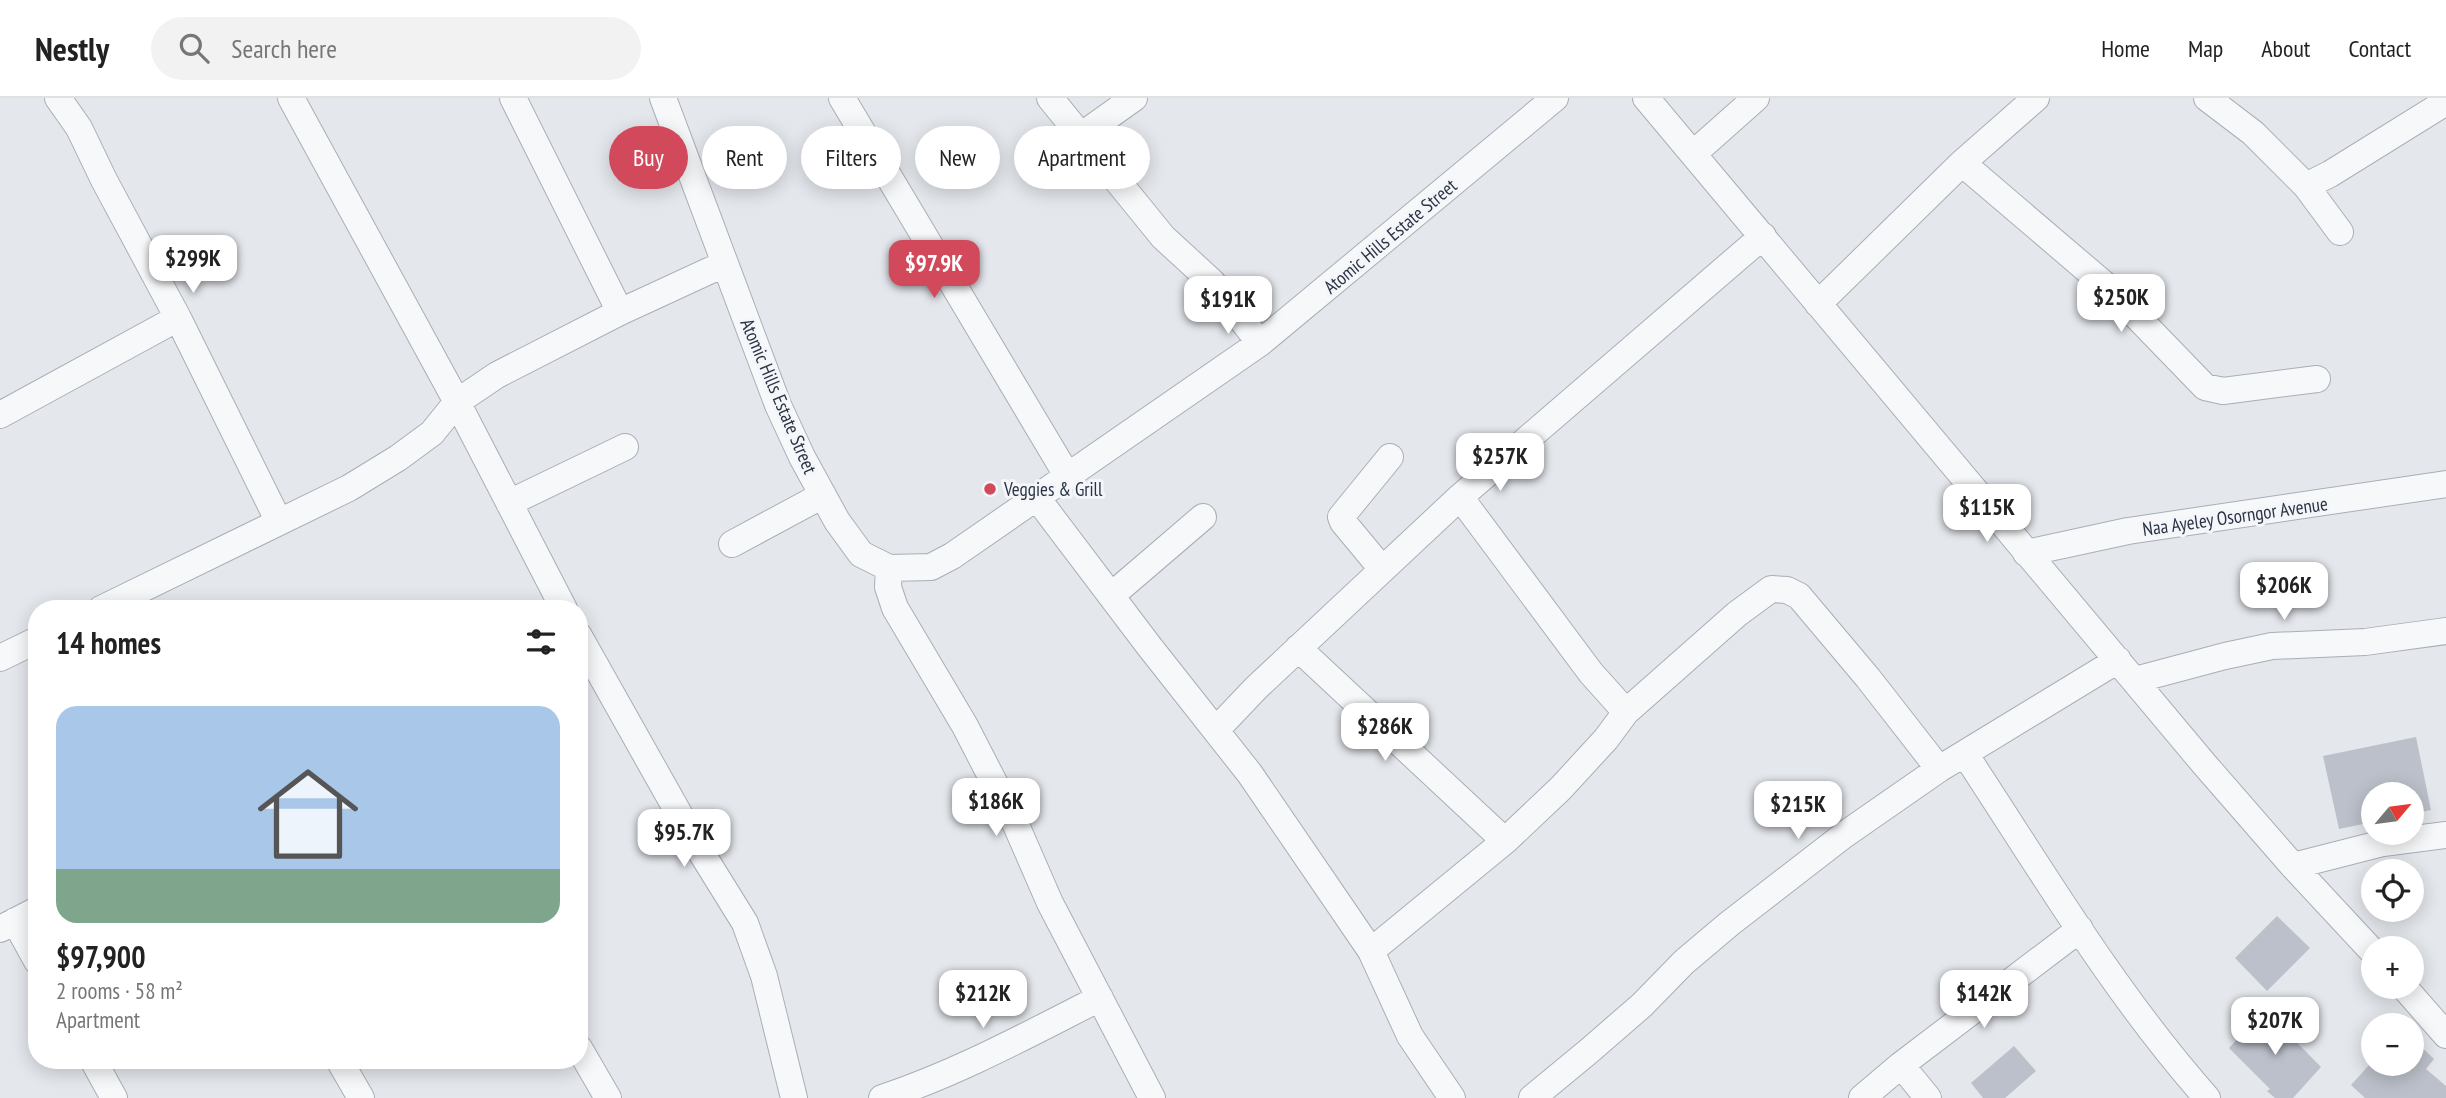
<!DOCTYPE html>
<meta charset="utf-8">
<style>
body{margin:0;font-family:"PT Sans Narrow",sans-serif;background:#f2f2f2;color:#222;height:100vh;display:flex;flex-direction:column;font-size:26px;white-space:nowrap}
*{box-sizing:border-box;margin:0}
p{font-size:23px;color:#767676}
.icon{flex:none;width:38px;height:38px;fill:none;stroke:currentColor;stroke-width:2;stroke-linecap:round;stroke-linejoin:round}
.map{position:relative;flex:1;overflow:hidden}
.drawer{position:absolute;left:28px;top:502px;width:560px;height:469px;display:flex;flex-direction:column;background:#fff;border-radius:28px;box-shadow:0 4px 18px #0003}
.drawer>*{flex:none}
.hud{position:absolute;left:609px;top:28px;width:665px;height:63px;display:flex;gap:14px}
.needle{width:46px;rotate:61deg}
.tools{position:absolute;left:2361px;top:684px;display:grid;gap:14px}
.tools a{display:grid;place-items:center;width:63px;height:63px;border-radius:50%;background:#fff;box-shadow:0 4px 18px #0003;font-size:35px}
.price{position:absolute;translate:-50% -60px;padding:0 16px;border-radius:14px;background:#fff;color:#222;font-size:23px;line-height:46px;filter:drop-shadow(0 2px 4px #0008)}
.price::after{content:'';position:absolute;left:50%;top:42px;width:21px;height:16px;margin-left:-10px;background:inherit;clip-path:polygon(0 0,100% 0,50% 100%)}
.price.active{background:#d1495b;color:#fff}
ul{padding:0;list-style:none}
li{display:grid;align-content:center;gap:14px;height:371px;padding:0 28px}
li span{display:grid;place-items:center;height:217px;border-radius:21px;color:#555}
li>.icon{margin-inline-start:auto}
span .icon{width:126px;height:126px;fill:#fffc;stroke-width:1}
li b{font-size:30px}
h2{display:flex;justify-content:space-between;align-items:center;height:84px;padding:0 28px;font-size:30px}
.chip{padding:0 24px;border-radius:32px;background:#fff;box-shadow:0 4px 18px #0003;font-size:24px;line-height:63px}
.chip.active{background:#d1495b;color:#fff}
header{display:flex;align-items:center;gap:42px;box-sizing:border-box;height:98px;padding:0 35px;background:#fff;border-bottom:2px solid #e0e0e0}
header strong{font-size:33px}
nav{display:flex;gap:38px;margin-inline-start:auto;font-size:24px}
.search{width:490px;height:63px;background:#f2f2f2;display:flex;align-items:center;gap:18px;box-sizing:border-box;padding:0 24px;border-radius:38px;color:#767676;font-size:26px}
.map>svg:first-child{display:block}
</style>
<header>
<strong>Nestly</strong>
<div class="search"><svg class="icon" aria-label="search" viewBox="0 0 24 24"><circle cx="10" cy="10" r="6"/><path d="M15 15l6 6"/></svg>Search here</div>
<nav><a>Home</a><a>Map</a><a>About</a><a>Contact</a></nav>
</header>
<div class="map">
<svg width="2446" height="1000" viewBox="0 0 2446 1000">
<rect width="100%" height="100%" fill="#e4e7ec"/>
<path fill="#bbc0ca" d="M2416 639 2431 712 2412 716V696H2373V724L2339 731 2323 658Z
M2277 818 2310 850 2267 893 2235 860Z
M2265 912 2321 969 2293 1000H2275L2267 993 2270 991 2229 950Z
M2412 940 2434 961 2426 971 2446 988V1000H2365L2351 987 2370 966H2412Z
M2014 948 2036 973 2005 1000H1983L1971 985Z"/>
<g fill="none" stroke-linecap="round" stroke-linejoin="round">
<defs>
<path id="minor" d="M58 0 79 30 104 82 178 220 279 424
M291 0 457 304 564 511
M513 0 620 214
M663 0 778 307 802 359 837 423 861 456 889 470 931 469 952 458 1260 245 1555 0
M842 0 1068 379
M1050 0 1163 139 1212 184 1260 245
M1646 0 2205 667 2293 768 2373 854
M2207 0 2253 35 2306 88 2340 134
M1082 37 1134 0
M1693 56 1756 0
M1962 65 2112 193 2205 289 2223 293 2317 281
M2306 88 2330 76 2446 4
M1818 206 1962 65 2036 0
M0 317 178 220
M1460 399 1591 575 1626 614
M1037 400 1149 548 1250 676 1371 853 1410 938 1452 1000
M509 405 625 349
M732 446 823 397
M2026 455 2128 433 2446 386
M889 470 888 489 895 510 965 628 1016 727 1050 805 1152 1000
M1382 471 1343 424 1341 419 1390 359
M1112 497 1203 419
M101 511 349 390 398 360 432 335 457 304 497 277 620 214 724 166
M579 538 696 746 745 825 764 878 794 1000
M1298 550 1505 743
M0 560 37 542
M2135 582 2225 558 2272 548 2365 544 2446 533
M1217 631 1256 590 1460 399 1763 138
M1965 656C2042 773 2114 895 2207 1000
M2293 768 2383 745 2446 737
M15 823 37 863
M0 831 37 812
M1371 853 1505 743 1561 690 1606 641 1626 614 1737 516 1771 491 1787 492 1799 498 1868 580 1939 671
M2404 889 2446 937
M579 950 608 1000
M93 962 114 1000
M339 962 361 1000
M1901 967 1928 1000
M882 1000C958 975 1029 936 1100 900
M1532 1000 1589 953 1642 907 1684 864 1729 826 1844 737 1939 671 2118 562
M1862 1000 1901 967 2080 831"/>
</defs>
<use href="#minor" stroke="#a9aeb7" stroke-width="28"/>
<use href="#minor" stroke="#f7f8fa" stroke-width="26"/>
</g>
<circle fill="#d1495b" stroke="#f4f6f9" stroke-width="2.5" cx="990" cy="391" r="7"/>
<g text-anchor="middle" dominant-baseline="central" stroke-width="6" stroke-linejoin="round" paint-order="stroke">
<g font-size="19" fill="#2b3445" stroke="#f4f6f9">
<text transform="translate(1390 138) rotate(-40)">Atomic Hills Estate Street</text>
<text transform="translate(779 298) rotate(67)">Atomic Hills Estate Street</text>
<text transform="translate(2235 418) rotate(-8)">Naa Ayeley Osorngor Avenue</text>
</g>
<g font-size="19" fill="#2b3445" stroke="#f4f6f9" text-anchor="start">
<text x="1004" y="391">Veggies &amp; Grill</text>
</g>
</g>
</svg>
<div class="tools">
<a><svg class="needle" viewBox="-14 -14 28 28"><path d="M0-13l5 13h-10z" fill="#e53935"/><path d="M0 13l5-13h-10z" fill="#767676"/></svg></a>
<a><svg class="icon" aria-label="locate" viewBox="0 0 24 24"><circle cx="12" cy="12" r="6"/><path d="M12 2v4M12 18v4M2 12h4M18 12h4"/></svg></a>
<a>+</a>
<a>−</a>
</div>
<b class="price" style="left:193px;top:197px">$299K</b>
<b class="price active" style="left:934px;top:202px">$97.9K</b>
<b class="price" style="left:2121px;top:236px">$250K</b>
<b class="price" style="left:1228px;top:238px">$191K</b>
<b class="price" style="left:1500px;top:395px">$257K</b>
<b class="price" style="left:1987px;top:446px">$115K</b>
<b class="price" style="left:2284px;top:524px">$206K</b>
<b class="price" style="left:1385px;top:665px">$286K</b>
<b class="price" style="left:996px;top:740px">$186K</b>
<b class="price" style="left:1798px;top:743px">$215K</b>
<b class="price" style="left:684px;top:771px">$95.7K</b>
<b class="price" style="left:983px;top:932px">$212K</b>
<b class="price" style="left:1984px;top:932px">$142K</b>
<b class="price" style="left:2275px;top:959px">$207K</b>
<div class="hud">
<a class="chip active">Buy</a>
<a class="chip">Rent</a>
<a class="chip">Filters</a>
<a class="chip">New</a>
<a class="chip">Apartment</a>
</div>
<section class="drawer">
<h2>14 homes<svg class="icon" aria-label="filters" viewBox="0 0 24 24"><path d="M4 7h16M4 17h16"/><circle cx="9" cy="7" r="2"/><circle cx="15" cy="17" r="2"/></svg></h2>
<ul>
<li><span style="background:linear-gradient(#a9c7e8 75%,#7fa58c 0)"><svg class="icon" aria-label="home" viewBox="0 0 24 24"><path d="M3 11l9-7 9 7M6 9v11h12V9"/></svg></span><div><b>$97,900</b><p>2 rooms · 58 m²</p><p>Apartment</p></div></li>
</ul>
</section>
</div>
